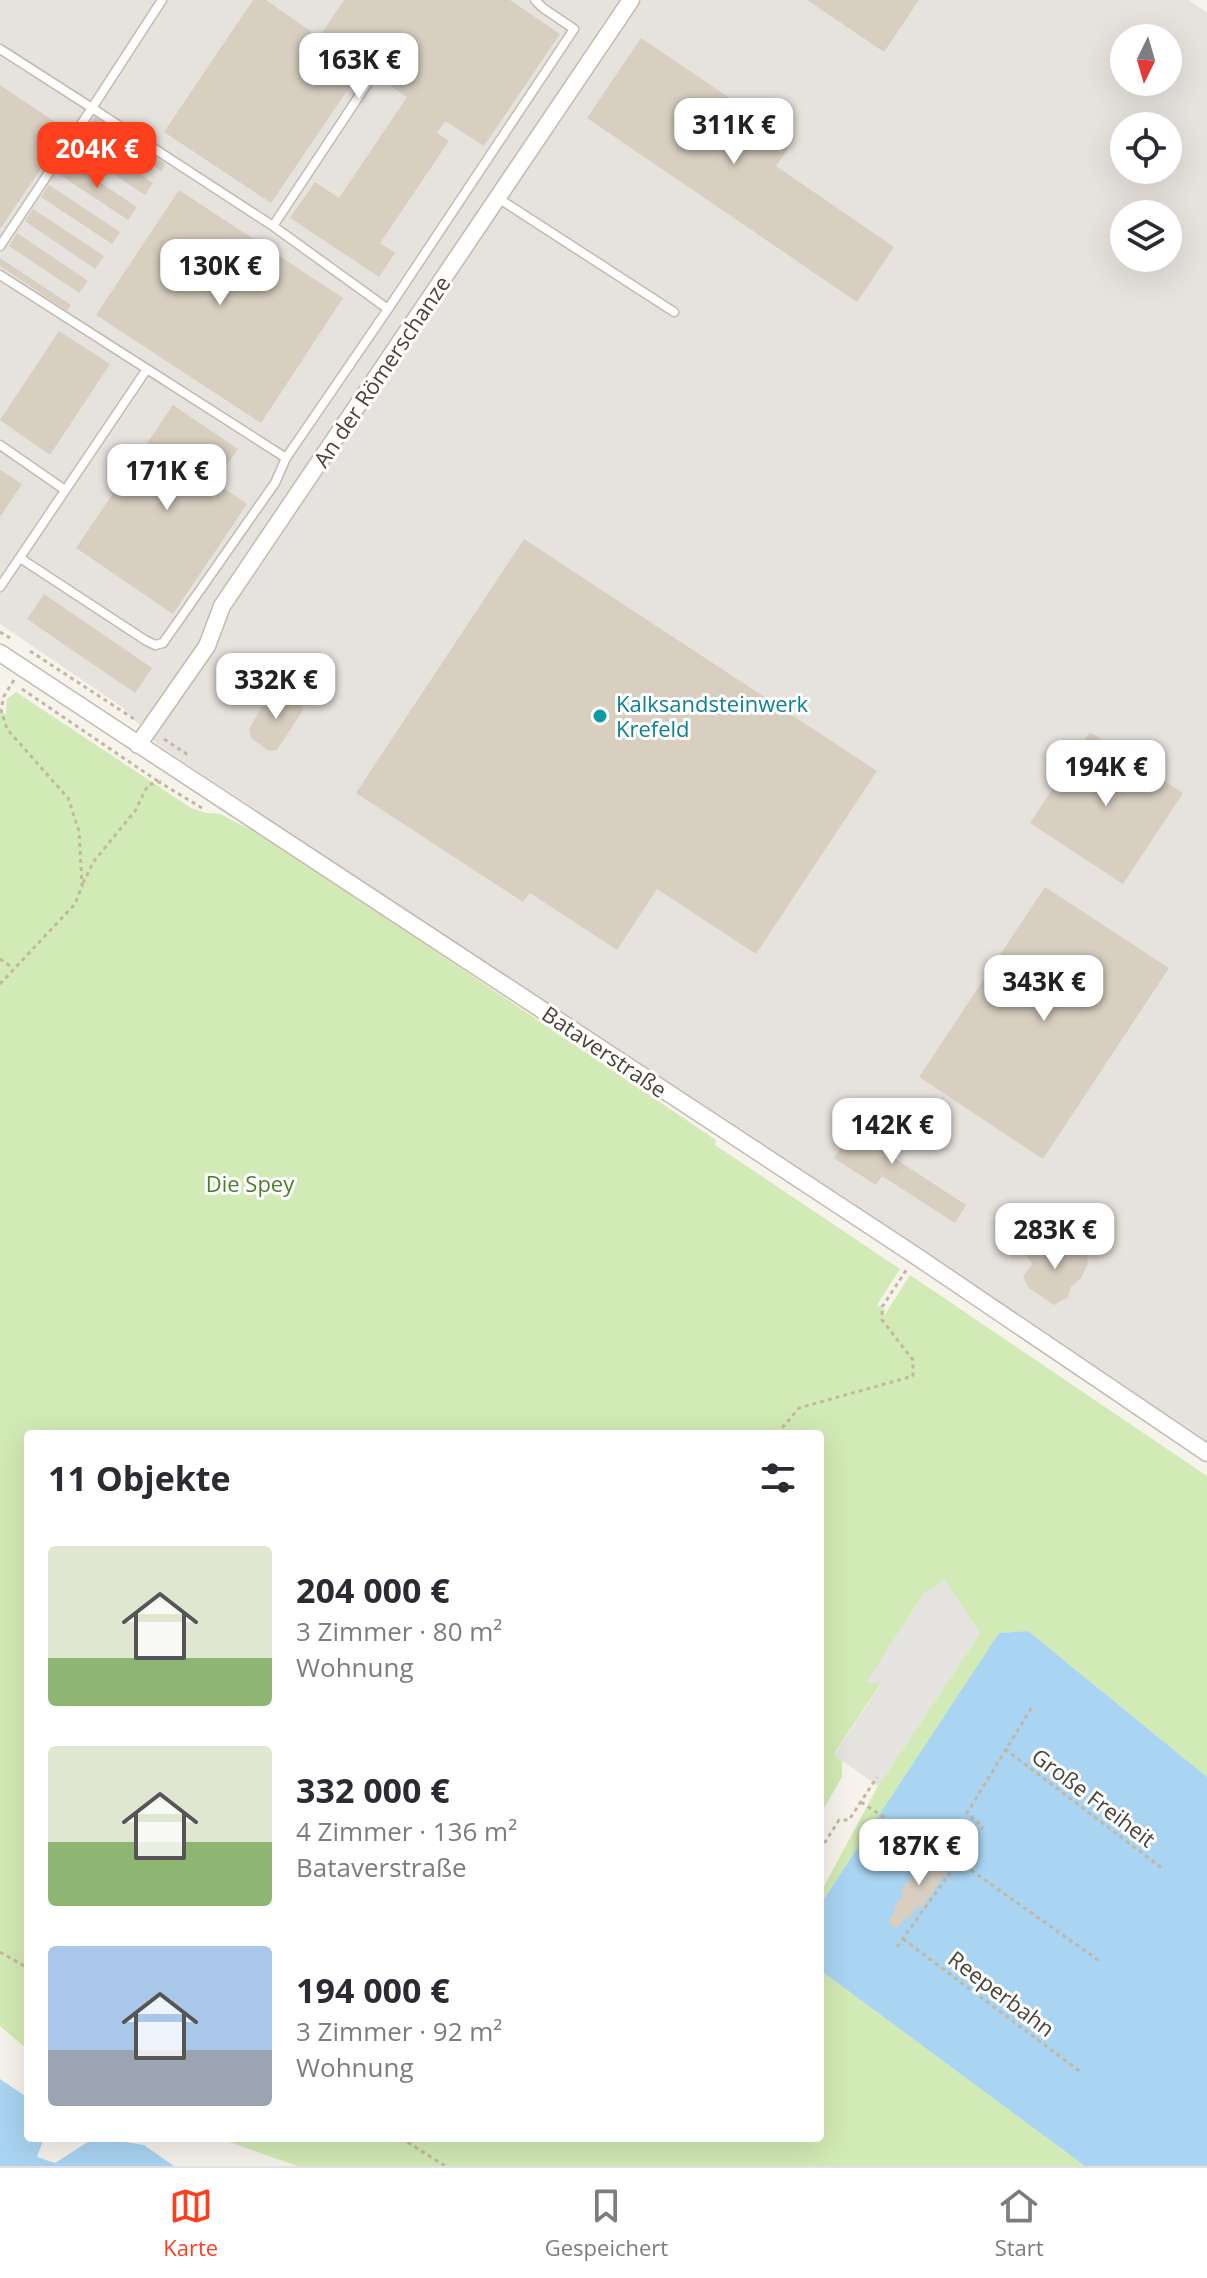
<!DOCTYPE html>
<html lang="de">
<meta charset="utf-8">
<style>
body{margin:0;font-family:"Open Sans",sans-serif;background:#f7f7f7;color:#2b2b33;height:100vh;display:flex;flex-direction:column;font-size:30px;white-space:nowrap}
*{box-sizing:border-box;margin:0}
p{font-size:26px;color:#7c7c81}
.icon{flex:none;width:44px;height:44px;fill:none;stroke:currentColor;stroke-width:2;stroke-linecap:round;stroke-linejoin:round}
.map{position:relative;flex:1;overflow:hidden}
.sheet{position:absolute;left:24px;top:1430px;width:800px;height:712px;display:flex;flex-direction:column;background:#fff;border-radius:8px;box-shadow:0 8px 32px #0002}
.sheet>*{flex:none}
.needle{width:52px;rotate:185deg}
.controls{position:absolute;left:1110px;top:24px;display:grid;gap:16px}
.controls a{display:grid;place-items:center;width:72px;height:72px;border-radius:50%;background:#fff;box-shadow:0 8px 32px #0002;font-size:40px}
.price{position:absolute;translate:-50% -68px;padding:0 18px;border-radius:16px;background:#fff;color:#222;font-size:26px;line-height:52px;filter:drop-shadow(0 2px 4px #0008)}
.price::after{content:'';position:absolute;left:50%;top:48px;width:24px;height:18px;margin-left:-12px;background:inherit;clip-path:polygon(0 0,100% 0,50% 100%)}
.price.current{background:#fc3f1d;color:#fff}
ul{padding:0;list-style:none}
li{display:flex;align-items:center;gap:24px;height:200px;padding:0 24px}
li span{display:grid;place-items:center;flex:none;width:224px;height:160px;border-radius:8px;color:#555}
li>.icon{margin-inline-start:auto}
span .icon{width:96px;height:96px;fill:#fffc;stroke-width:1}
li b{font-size:34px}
h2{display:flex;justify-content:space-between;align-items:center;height:96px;padding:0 24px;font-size:34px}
.tab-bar{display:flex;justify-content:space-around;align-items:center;height:112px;border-top:2px solid #e1e1e2;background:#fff;font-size:22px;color:#7c7c81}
.tab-bar a{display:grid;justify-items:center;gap:4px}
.tab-bar .current{color:#fc3f1d}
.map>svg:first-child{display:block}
</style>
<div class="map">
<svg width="1207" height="2166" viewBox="0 0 1207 2166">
<rect width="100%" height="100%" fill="#f6f3ec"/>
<path fill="#e6e2dd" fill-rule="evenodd" d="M0 0H1189L1207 13V1442L157 744 122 707 0 624ZM1124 38H1168V82H1124ZM1124 126H1168V170H1124ZM1124 214H1168V258H1124Z"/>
<path fill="#d2eab5" d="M16 692 191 808 206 813 220 814 272 841 716 1140 715 1145 900 1269 877 1305 885 1310 884 1316 910 1275 1207 1476V1777L1028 1631 1000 1633 820 1905V1889L822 1890 878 1786 980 1633 867 1682 881 1683 834 1754 842 1761V1777L820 1815V1434H28V2050L0 2026V711L6 714 7 699Z
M820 1970 1085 2166H297L218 2138H820Z"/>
<path fill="#e5e3e0" d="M379 388 389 396 254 597 244 589Z
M945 1579 980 1633 878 1786 834 1755 881 1684 866 1682 924 1593Z"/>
<path fill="#a9d4f2" d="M1028 1631 1207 1777V2166H1085L820 1970V1905L999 1633Z
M0 2079 28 2098V2138H44L37 2157 55 2163 94 2138H100L144 2145 174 2166H0Z"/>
<path fill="#d8cfc1" d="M253 0H266L319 37 344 0H510L560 34 484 146 445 121 437 133 449 141 380 243 395 253 379 277 290 218 315 182 339 198 407 97 319 37 311 50 355 79 271 203 164 132Z
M807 0H919L884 52Z
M641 38 793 141 776 166 894 247 857 302 587 118Z
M0 85 67 130 0 229Z
M95 117 166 164 161 171 90 123Z
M82 135 153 183 145 195 74 147Z
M66 160 137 207 128 220 57 173Z
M49 185 120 232 112 244 41 197Z
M179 190 343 298 261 423 96 315Z
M33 209 104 256 95 269 25 221Z
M17 233 88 281 79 293 9 246Z
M0 258 71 305 67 311 0 266Z
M59 331 110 364 50 455 0 420Z
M173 405 238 449 215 482 247 504 173 614 76 548Z
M0 470 22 484 0 517Z
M524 539 877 771 756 954 657 889 617 950 530 893 523 902 356 793Z
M44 594 152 668 135 693 27 619Z
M282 691 302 703 303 710 277 750 269 751 251 738 249 730 262 706 265 707 275 693Z
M1090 732 1183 793 1123 884 1030 823Z
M1045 887 1169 968 1043 1159 919 1077Z
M863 1114 905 1142 894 1158 966 1205 955 1223 882 1176 876 1185 834 1158Z
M1061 1240 1087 1256 1088 1263 1081 1278 1071 1287 1068 1297 1054 1305 1029 1288 1023 1277 1032 1264 1026 1255 1030 1250 1036 1249 1043 1254 1055 1241Z
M950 1829 962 1837 951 1860 933 1848 941 1836 944 1838Z
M929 1850 951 1865 922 1908 918 1905 909 1919 907 1917 896 1929 888 1923 896 1909 893 1908 903 1895 900 1893Z"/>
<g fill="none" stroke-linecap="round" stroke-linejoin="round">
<defs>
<path id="service" d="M0 49 92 108 162 0
M498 198 674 312
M273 226 369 81
M0 246 92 108 273 226 388 309 286 458 147 369
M0 275 147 369 0 587
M388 309 574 29 543 8 535 0
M0 445 65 490
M20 558 145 640 155 645 163 643 275 483 286 458"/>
<path id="minor" d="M0 653 916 1256 1207 1453
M138 745 207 646 222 606 631 0"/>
</defs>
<use href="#service" stroke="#c2bbae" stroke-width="11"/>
<use href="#minor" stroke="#c2bbae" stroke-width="19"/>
<path stroke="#c4b79f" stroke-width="3" stroke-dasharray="4 4" stroke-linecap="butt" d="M0 632 10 638
M30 651 134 719
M22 689 159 782 161 780
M164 739 188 755
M83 883 94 861 135 811 148 785 159 782 202 808
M0 959 13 968
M0 984 75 904 82 886 79 831 68 798 7 729 1 710 4 696 14 680
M777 1434 799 1408 913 1376V1360L882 1320V1307L907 1269
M1005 1749 1163 1869
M861 1802 954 1864
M820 1850 839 1820H849L877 1777
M958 1861 1101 1962
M903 1939 1082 2073
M897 1947 983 1827 967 1813 1032 1707
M0 1952 28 1968
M401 2138 445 2166"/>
<use href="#service" stroke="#fff" stroke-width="8"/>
<use href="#minor" stroke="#fff" stroke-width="16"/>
</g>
<circle fill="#0f9aa8" stroke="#fff" stroke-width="3" cx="600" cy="716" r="8"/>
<g text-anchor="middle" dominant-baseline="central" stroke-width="6" stroke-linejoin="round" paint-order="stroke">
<g font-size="22" fill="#4b4439" stroke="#fff">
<text transform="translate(381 371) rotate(-56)">An der Römerschanze</text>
<text transform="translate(605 1051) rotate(34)">Bataverstraße</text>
<text transform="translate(1094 1797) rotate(37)">Große Freiheit</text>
<text transform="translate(1002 1993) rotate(37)">Reeperbahn</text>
</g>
<g font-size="22" fill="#0d838f" stroke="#fff" text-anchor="start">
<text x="616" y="703">Kalksandsteinwerk<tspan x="616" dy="25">Krefeld</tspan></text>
</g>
<g font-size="22" fill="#4a7f2a" stroke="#fff">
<text x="250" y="1183">Die Spey</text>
</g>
</g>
</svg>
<div class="controls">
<a><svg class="needle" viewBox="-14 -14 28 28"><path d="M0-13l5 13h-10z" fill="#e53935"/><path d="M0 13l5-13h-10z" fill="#7c7c81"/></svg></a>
<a><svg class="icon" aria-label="locate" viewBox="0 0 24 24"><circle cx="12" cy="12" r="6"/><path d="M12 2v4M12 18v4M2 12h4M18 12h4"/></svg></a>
<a><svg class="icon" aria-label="layers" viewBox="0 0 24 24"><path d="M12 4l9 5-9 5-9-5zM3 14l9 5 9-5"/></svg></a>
</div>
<b class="price" style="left:359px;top:101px">163K €</b>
<b class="price" style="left:734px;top:166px">311K €</b>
<b class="price current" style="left:97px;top:190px">204K €</b>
<b class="price" style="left:220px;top:307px">130K €</b>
<b class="price" style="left:167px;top:512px">171K €</b>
<b class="price" style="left:276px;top:721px">332K €</b>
<b class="price" style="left:1106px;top:808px">194K €</b>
<b class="price" style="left:1044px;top:1023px">343K €</b>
<b class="price" style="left:892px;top:1166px">142K €</b>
<b class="price" style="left:1055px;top:1271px">283K €</b>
<b class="price" style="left:919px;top:1887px">187K €</b>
<section class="sheet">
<h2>11 Objekte<svg class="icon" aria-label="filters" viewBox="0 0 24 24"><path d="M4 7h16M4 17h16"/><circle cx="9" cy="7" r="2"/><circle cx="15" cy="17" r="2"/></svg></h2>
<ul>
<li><span style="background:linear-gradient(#dfe7d0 70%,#8fb573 0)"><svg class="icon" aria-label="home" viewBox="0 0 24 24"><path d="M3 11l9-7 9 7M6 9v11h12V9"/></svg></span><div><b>204 000 €</b><p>3 Zimmer · 80 m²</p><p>Wohnung</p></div></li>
<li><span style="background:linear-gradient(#dfe7d0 60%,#8fb573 0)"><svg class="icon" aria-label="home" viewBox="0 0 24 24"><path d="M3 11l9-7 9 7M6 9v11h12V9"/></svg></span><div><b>332 000 €</b><p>4 Zimmer · 136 m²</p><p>Bataverstraße</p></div></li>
<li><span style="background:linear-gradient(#a9c7e8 65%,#9aa5b1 0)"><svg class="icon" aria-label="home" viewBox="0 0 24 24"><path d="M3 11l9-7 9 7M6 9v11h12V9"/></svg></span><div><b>194 000 €</b><p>3 Zimmer · 92 m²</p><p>Wohnung</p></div></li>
</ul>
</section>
</div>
<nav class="tab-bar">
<a class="current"><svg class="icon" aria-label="map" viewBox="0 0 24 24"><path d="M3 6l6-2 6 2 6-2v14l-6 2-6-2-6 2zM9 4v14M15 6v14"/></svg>Karte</a>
<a><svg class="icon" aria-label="saved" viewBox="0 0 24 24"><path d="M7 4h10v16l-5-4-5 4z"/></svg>Gespeichert</a>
<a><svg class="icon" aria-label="home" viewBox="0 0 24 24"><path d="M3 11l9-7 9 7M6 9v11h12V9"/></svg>Start</a>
</nav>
